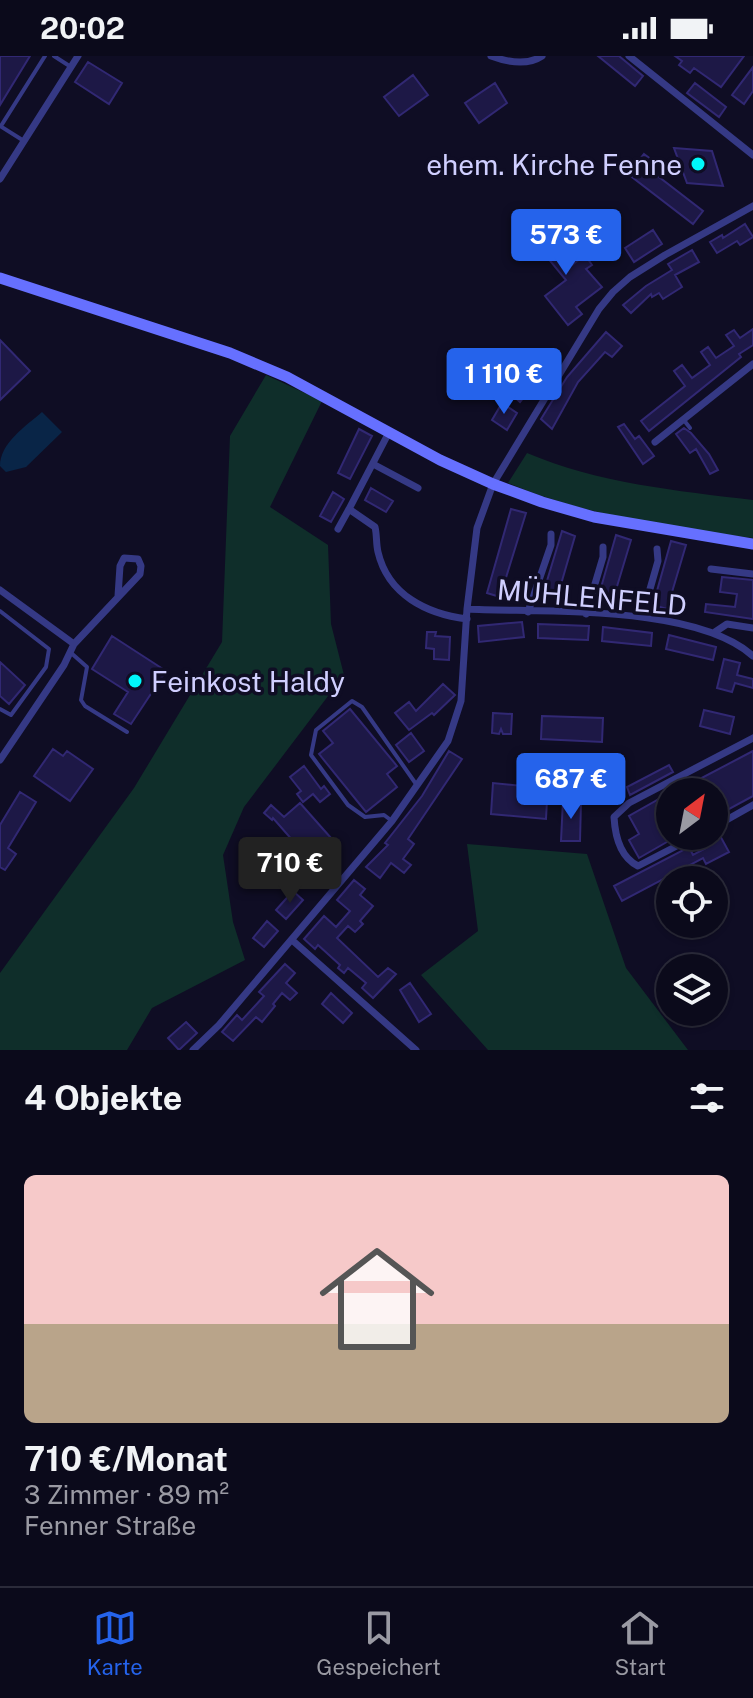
<!DOCTYPE html>
<html lang="de">
<meta charset="utf-8">
<style>
body{margin:0;font-family:"Public Sans",sans-serif;background:#141324;color:#f1f3f6;height:100vh;display:flex;flex-direction:column;font-size:30px;white-space:nowrap}
*{box-sizing:border-box;margin:0}
p{font-size:26px;color:#9a9aa3}
.icon{flex:none;width:44px;height:44px;fill:none;stroke:currentColor;stroke-width:2;stroke-linecap:round;stroke-linejoin:round}
.map{position:relative;height:994px;overflow:hidden}
.details{display:flex;flex-direction:column;background:#0b0a1b;flex:1}
.details>*{flex:none}
.needle{width:52px;rotate:32deg}
.fabs{position:absolute;left:656px;top:722px;display:grid;gap:16px}
.fabs a{display:grid;place-items:center;width:72px;height:72px;border-radius:50%;background:#0b0a1b;box-shadow:0 2px 6px #0004,0 0 0 2px #2b2b3a;font-size:40px}
.price{position:absolute;translate:-50% -68px;padding:0 18px;border-radius:8px;background:#2563eb;color:#fff;font-size:26px;line-height:52px;filter:drop-shadow(0 2px 4px #0008)}
.price::after{content:'';position:absolute;left:50%;top:48px;width:24px;height:18px;margin-left:-12px;background:inherit;clip-path:polygon(0 0,100% 0,50% 100%)}
.price.on{background:#222;color:#fff}
ul{padding:0;list-style:none}
li{display:grid;align-content:center;gap:16px;height:424px;padding:0 24px}
li span{display:grid;place-items:center;height:248px;border-radius:12px;color:#555}
li>.icon{margin-inline-start:auto}
span .icon{width:144px;height:144px;fill:#fffc;stroke-width:1}
li b{font-size:34px}
h2{display:flex;justify-content:space-between;align-items:center;height:96px;padding:0 24px;font-size:34px}
.status{display:flex;justify-content:space-between;align-items:center;height:56px;padding:0 40px;background:#0b0a1b;direction:ltr}
.status svg{height:22px;fill:currentColor}
.tabs{display:flex;justify-content:space-around;align-items:center;height:112px;border-top:2px solid #2b2b3a;background:#0b0a1b;font-size:22px;color:#9a9aa3}
.tabs a{display:grid;justify-items:center;gap:4px}
.tabs .on{color:#2563eb}
.map>svg:first-child{display:block}
</style>
<div class="status"><b>20:02</b><svg viewBox="0 0 49 12"><path d="M0 12V9h3v3zM5 12V6h3v6zM10 12V3h3v9zM15 12V0h3v12zM26 1h20v11H26zM47 4h2v5h-2z"/></svg></div>
<div class="map">
<svg width="753" height="994" viewBox="0 0 753 994">
<rect width="100%" height="100%" fill="#0f0d24"/>
<path fill="#0f2e2a" d="M266 319 322 345 270 451 328 489 331 568 344 619 244 751 223 799 233 866 245 904 152 952 127 994H0V917L134 732 222 586 230 380Z
M527 397C597 427 678 435 753 444V482C670 471 586 460 508 427Z
M467 788 587 798 626 912 688 994H488L421 919 478 875Z"/>
<path fill="#092547" d="M42 356 62 376 26 411 6 416 0 410C0 387 26 370 42 356Z"/>
<path fill="#1d1846" stroke="#312873" stroke-width="2" d="M0 0H30L0 49Z
M598 0H619L643 20 635 30Z
M675 0H744L721 31 694 12 690 17 679 9 682 5Z
M88 6 122 27 109 48 75 26Z
M753 11V35L744 48 732 39Z
M413 19 428 39 399 60 384 41Z
M495 27 507 47 479 67 465 47Z
M695 27 726 51 719 61 687 37Z
M674 92 712 95 723 130 687 127Z
M644 98 656 107 650 114 703 155 693 168 628 118Z
M745 168 753 181 740 189 737 185 717 197 710 186 722 179 723 182Z
M543 169 572 209 585 199 592 209 586 213 602 231 576 251 582 258 568 269 545 240 566 224 542 195 539 198 526 182Z
M653 174 662 188 634 206 625 192Z
M692 194 699 206 675 219 682 231 663 243 659 237 652 241 651 238 631 257 623 249 646 230 672 214 668 208Z
M753 273V289L739 298 741 301 649 375 641 365 685 330 674 315 682 309 692 322 710 309 701 296 708 291 716 302 734 290 726 279 734 274 740 282Z
M606 276 622 290 612 301 605 296 578 326 552 373 541 363 567 321Z
M0 284 30 315 0 344Z
M515 313 534 329 520 346 501 329Z
M502 347 517 357 507 374 492 364Z
M624 368 635 383 639 380 654 400 643 408 618 371Z
M684 372 691 377 709 398 718 414 710 418 696 393 690 397 676 378Z
M359 373 372 380 350 423 338 417Z
M371 432 393 445 386 456 365 444Z
M333 436 344 443 331 466 320 460Z
M511 453 526 457 500 541 487 537Z
M562 475 575 480 557 542 543 538Z
M616 479 631 484 612 547 598 542Z
M671 485 686 489 667 553 653 549Z
M722 521 753 524V563L705 556 706 548 735 551 737 538 720 536Z
M522 566 524 581 479 586 478 570Z
M538 568 589 570 588 584 538 582Z
M603 571 652 577 651 590 602 585Z
M427 576H436L435 580 450 581 449 604 434 603V593L426 592Z
M669 579 716 591 713 604 666 593Z
M112 580 166 615 131 668 114 658 128 636 92 613Z
M724 603 740 607 737 619 753 623V632L735 627 732 636 717 632Z
M0 606 25 629 9 648 0 640Z
M443 628 455 639 434 659 432 657 409 674 395 657 409 646 416 655Z
M350 653 397 710 387 718 397 731 366 756 319 698 333 687 323 675Z
M704 654 734 661 730 678 700 670Z
M493 657 512 658 511 678H503L501 673 499 678 492 677Z
M542 660 603 662 602 686 541 683Z
M411 677 424 695 409 706 396 689Z
M53 693 63 700 67 695 93 713 70 745 34 720Z
M449 695 462 703 408 783 414 788 403 803 411 809 404 817 391 807 380 822 366 811 388 789 385 787 422 740Z
M753 695V740L720 758 714 747V736H675Z
M560 705 594 707 593 729 548 726 546 763 491 758 493 727 522 730 523 711 559 714Z
M669 709 673 716 630 739 627 731Z
M304 710 321 733 324 730 330 738 320 746 313 738 303 746 297 738 301 735 290 721Z
M20 736 36 746 8 792 16 798 5 814 0 811V769Z
M659 743H662L670 757 672 783 639 802 629 784 639 778 629 760Z
M563 744 581 745 580 785H561Z
M300 747 331 782 308 802 273 762 272 764 264 757 271 749 284 761Z
M718 776 729 796 706 808 703 802 622 845 614 830 689 791 693 799 706 792 702 785Z
M354 824 365 833 360 839 373 850 360 865 363 868 355 876 348 870 337 882 378 921 388 912 396 918 373 942 362 932 366 927 348 912 344 917 338 912 340 909 318 889 315 893 304 883 324 860 336 871 350 855 337 844Z
M293 835 303 844 286 863 276 854Z
M267 865 278 875 264 891 253 882Z
M285 908 295 917 286 927 297 937 290 944 282 937 273 948 275 950 262 966 256 961 233 985 222 976 237 959 242 964 264 940 259 936Z
M410 927 431 958 419 966 400 934Z
M331 937 352 957 343 967 322 948Z
M186 966 197 977 179 994 168 982Z"/>
<g fill="none" stroke-linecap="round" stroke-linejoin="round">
<path stroke="#353985" stroke-width="4" d="M54 0 71 11
M0 70 24 85
M1 70 45 0
M683 363 690 372
M0 555 49 593 46 611 11 659 0 653
M70 596 87 611 81 644 85 650 127 676
M392 765 384 759 365 761 348 749 311 699 316 674 352 645 362 651 416 728"/>
<path stroke="#353985" stroke-width="7" d="M491 0C507 6 527 10 542 0
M629 0 753 99
M0 123 78 0
M386 382 349 453 375 471C377 479 376 488 378 496 388 539 427 558 467 563
M655 386 753 308
M373 408 418 432
M338 473 349 453
M711 513 753 518
M0 534 74 588 64 609 0 704
M467 553C545 557 694 548 753 600
M528 556 551 489V478
M586 558 603 501V491
M642 561 658 505 657 493
M715 576 727 568 753 572
M74 588 140 518 141 510 138 503 124 502 120 510 118 540
M714 771 753 749
M696 780 638 810C620 801 615 779 614 761L629 747 753 682
M292 884 416 994
M193 994 219 969 392 765 448 685 461 645 467 553 477 472 493 428 599 253 613 236 630 221 665 199 753 150"/>
<path stroke="#6670ff" stroke-width="11" d="M0 222 230 297 287 321 440 404 493 428 542 446 594 461 753 488"/>
</g>
<g fill="#00f7fa" stroke="#0f0d24" stroke-width="3">
<circle cx="698" cy="108" r="8"/>
<circle cx="135" cy="625" r="8"/>
</g>
<g text-anchor="middle" dominant-baseline="central" stroke-width="7" stroke-linejoin="round" paint-order="stroke">
<g font-size="28" fill="#d0cfff" stroke="#0f0d24" text-anchor="end">
<text x="682" y="108">ehem. Kirche Fenne</text>
<text x="151" y="625" text-anchor="start">Feinkost Haldy</text>
</g>
<g font-size="28" fill="#d0cfff" stroke="#0f0d24">
<text transform="translate(592 541) rotate(5)">MÜHLENFELD</text>
</g>
</g>
</svg>
<div class="fabs">
<a><svg class="needle" viewBox="-14 -14 28 28"><path d="M0-13l5 13h-10z" fill="#e53935"/><path d="M0 13l5-13h-10z" fill="#9a9aa3"/></svg></a>
<a><svg class="icon" aria-label="locate" viewBox="0 0 24 24"><circle cx="12" cy="12" r="6"/><path d="M12 2v4M12 18v4M2 12h4M18 12h4"/></svg></a>
<a><svg class="icon" aria-label="layers" viewBox="0 0 24 24"><path d="M12 4l9 5-9 5-9-5zM3 14l9 5 9-5"/></svg></a>
</div>
<b class="price" style="left:566px;top:221px">573 €</b>
<b class="price" style="left:504px;top:360px">1 110 €</b>
<b class="price" style="left:571px;top:765px">687 €</b>
<b class="price on" style="left:290px;top:849px">710 €</b>
</div>
<section class="details">
<h2>4 Objekte<svg class="icon" aria-label="filters" viewBox="0 0 24 24"><path d="M4 7h16M4 17h16"/><circle cx="9" cy="7" r="2"/><circle cx="15" cy="17" r="2"/></svg></h2>
<ul>
<li><span style="background:linear-gradient(#f6c9c9 60%,#b9a48a 0)"><svg class="icon" aria-label="home" viewBox="0 0 24 24"><path d="M3 11l9-7 9 7M6 9v11h12V9"/></svg></span><div><b>710 €/Monat</b><p>3 Zimmer · 89 m²</p><p>Fenner Straße</p></div></li>
</ul>
</section>
<nav class="tabs">
<a class="on"><svg class="icon" aria-label="map" viewBox="0 0 24 24"><path d="M3 6l6-2 6 2 6-2v14l-6 2-6-2-6 2zM9 4v14M15 6v14"/></svg>Karte</a>
<a><svg class="icon" aria-label="saved" viewBox="0 0 24 24"><path d="M7 4h10v16l-5-4-5 4z"/></svg>Gespeichert</a>
<a><svg class="icon" aria-label="home" viewBox="0 0 24 24"><path d="M3 11l9-7 9 7M6 9v11h12V9"/></svg>Start</a>
</nav>
